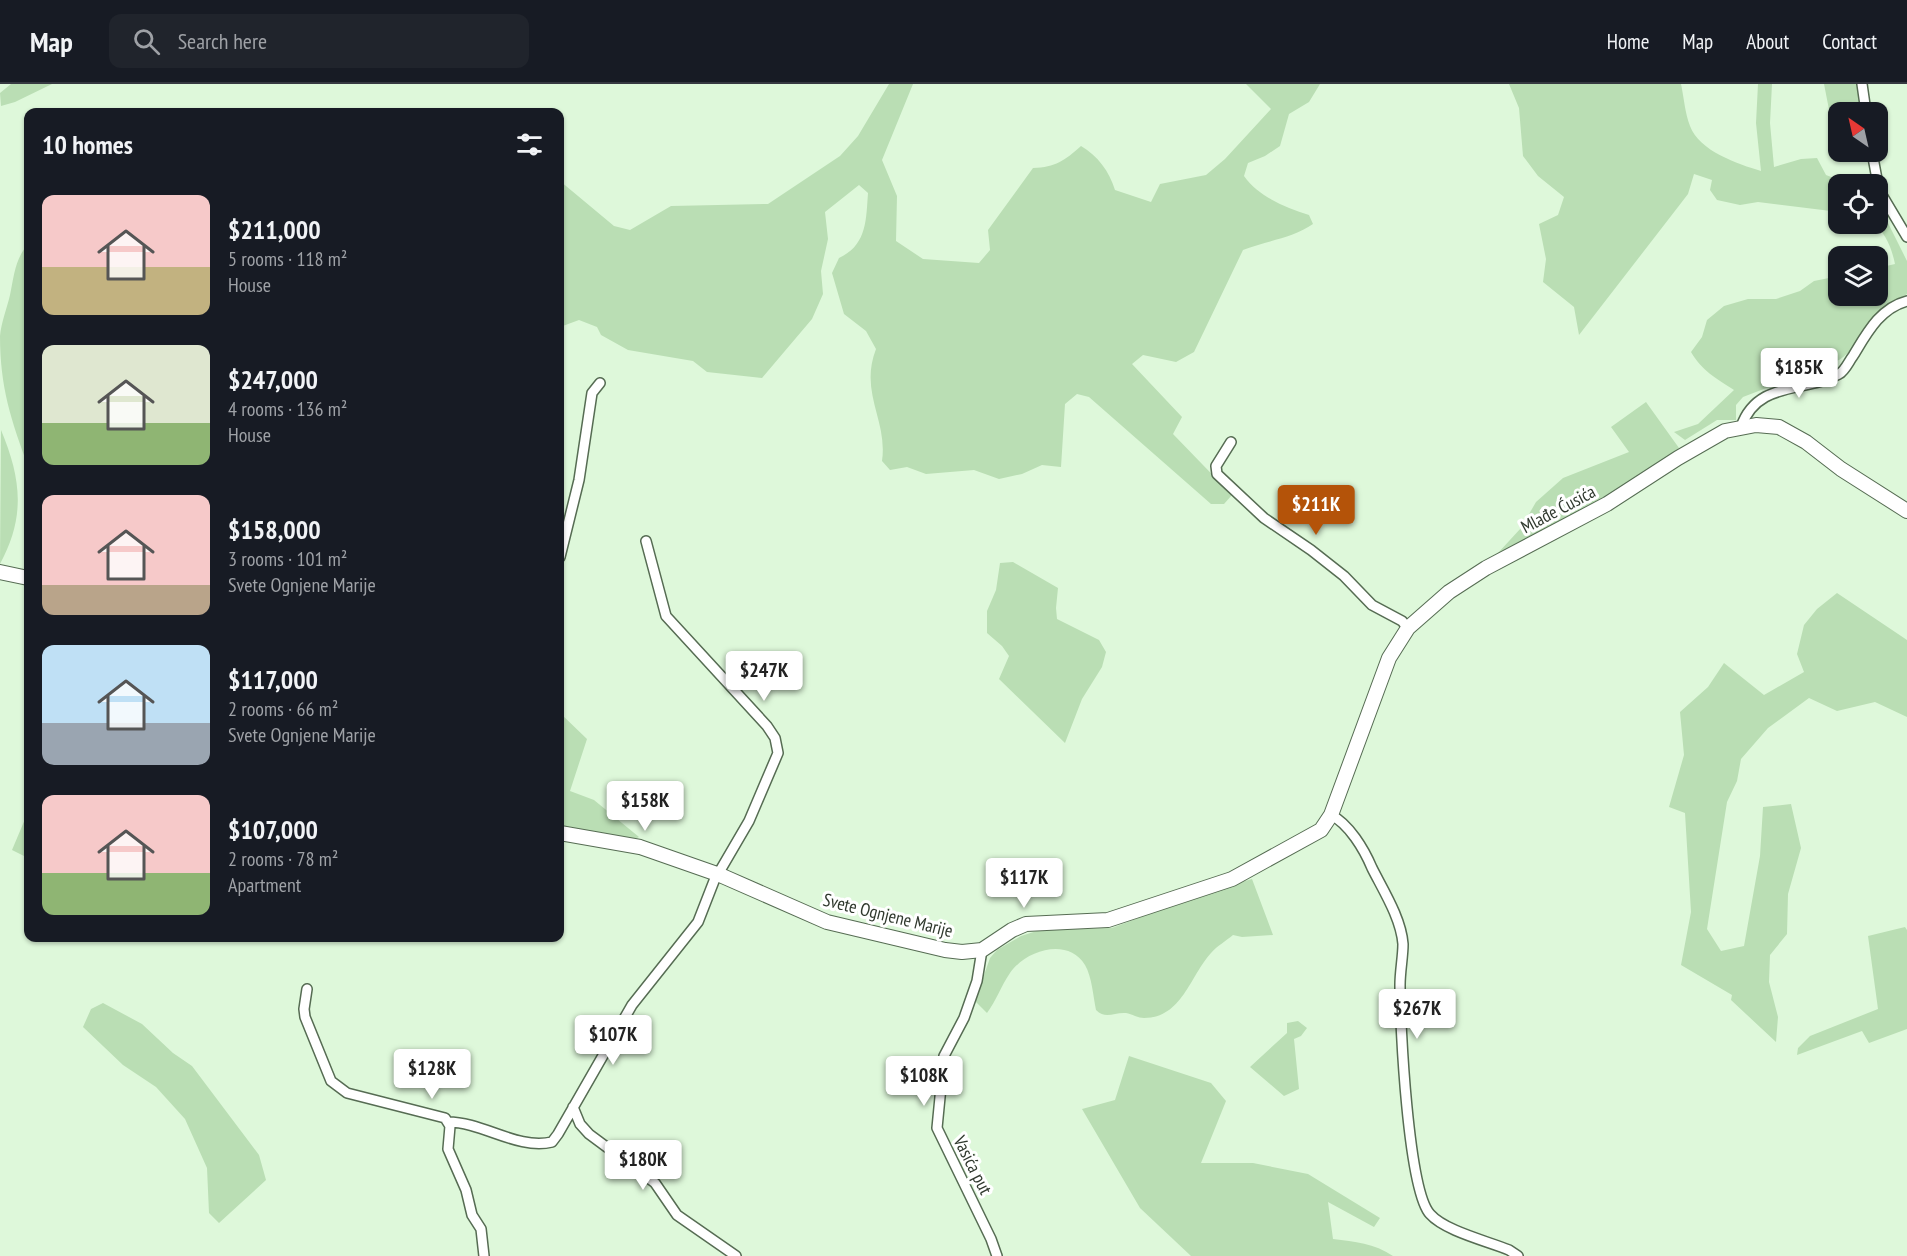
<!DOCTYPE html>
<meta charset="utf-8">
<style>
body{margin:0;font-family:"PT Sans Narrow",sans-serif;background:#20242c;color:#f1f3f6;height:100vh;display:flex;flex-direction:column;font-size:22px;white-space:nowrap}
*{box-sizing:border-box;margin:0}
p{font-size:20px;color:#9ea1a6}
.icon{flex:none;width:33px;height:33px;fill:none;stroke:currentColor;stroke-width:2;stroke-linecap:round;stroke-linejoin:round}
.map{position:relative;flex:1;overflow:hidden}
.details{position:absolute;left:24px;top:24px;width:540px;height:834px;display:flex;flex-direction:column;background:#171b24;border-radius:12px;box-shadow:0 2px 4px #0004}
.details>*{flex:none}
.needle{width:39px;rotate:326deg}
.controls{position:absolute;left:1828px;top:18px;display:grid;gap:12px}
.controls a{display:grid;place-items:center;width:60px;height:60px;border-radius:12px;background:#171b24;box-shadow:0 2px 4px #0004;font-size:30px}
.price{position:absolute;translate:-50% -51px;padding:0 14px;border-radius:6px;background:#fff;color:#222;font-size:20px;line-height:39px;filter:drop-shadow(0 2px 3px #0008)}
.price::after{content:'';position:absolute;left:50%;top:36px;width:18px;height:14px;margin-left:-9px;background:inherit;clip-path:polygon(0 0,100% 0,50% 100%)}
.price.current{background:#b45309;color:#fff}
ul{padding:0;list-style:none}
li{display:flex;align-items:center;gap:18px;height:150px;padding:0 18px}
li span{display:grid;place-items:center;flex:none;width:168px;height:120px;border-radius:12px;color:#555}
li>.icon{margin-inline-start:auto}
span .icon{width:72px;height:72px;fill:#fffc;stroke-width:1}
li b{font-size:26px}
h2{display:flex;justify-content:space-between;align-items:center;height:72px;padding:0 18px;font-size:26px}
header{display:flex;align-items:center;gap:36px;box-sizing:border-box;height:84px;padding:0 30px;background:#171b24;border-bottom:2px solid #363941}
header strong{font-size:28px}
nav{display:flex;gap:33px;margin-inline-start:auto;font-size:21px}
.search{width:420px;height:54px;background:#20242c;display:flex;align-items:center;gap:15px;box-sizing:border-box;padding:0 21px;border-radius:12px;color:#9ea1a6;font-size:22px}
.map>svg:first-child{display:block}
</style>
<header>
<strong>Map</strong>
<div class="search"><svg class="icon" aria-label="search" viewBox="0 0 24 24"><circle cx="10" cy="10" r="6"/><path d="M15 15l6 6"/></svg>Search here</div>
<nav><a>Home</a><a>Map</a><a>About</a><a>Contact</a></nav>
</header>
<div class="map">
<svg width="1907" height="1172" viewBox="0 0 1907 1172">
<rect width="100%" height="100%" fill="#def8da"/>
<path fill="#badeb4" d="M11 0H52L15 18 1 22 0 9Z
M889 0H913L882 76 897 112 896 157 923 175 979 179 990 166 988 146 1033 84C1056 83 1064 77 1081 62 1098 72 1109 87 1115 106L1151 118 1160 100 1206 91 1225 75 1271 25 1246 0H1320L1309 18 1289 30 1280 62 1265 72 1248 79 1244 92C1259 113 1285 123 1309 131L1313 140C1293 154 1266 157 1243 166L1194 268 1176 278 1143 271 1132 280 1182 333 1173 350 1232 411 1224 420H1211L1089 313 1077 310 1065 320 1061 383 1042 381 1022 390 999 395 974 386 926 390 907 383 890 386 882 377C888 336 859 309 876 265L866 247 844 230 832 189 839 174C867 161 866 136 868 109L859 101 825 128 828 155 821 187 823 210 812 235 762 294 707 288 693 277 628 266 601 251 597 243 579 236 560 243V97L614 142 630 146 671 122 768 120 840 72 858 52Z
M1509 0H1681C1684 14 1685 29 1690 42 1699 67 1738 80 1761 87L1756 39 1758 0H1772L1770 39 1774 83 1801 75 1817 74 1826 91 1839 96 1872 100H1839V128L1758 118 1740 121 1717 116 1710 106 1712 96 1694 90 1688 110 1678 123 1579 251 1574 223 1543 198 1546 175 1539 140 1558 131 1564 113 1538 92 1523 72 1519 24Z
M1824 0H1857L1860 28H1839V68H1865L1866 76 1833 77 1836 61Z
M1878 119 1907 177V210C1893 218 1880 227 1870 240 1860 253 1853 267 1839 276L1743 313 1736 321V336H1717L1685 356 1674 348 1698 340 1734 306C1716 294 1702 287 1691 268L1702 253 1707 236 1724 222 1748 215H1776L1800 207 1814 197 1839 192V212H1878V184L1895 180C1892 166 1886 147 1872 140H1878Z
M28 160V382C11 336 0 303 0 252 1 239 7 224 10 211 14 192 15 175 28 160Z
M1646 318 1679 364 1608 416 1497 473 1498 469 1521 444 1536 418 1563 394 1629 368 1611 343Z
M1 346C21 394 26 432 0 480Z
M1013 478 1058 504 1056 524 1057 535 1099 556 1106 568 1102 583 1082 615 1065 659 999 595 1009 572 1002 562 987 549V527L996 506 1000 479Z
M1837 509 1907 556V633L1875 618 1837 627 1809 614 1768 644 1741 675 1737 697 1727 718 1707 845 1721 867 1744 862 1760 772 1763 723 1791 720 1801 764 1788 810 1787 850 1770 871 1769 898 1778 933 1776 958 1731 916 1732 911 1681 881 1691 828 1685 729 1669 723 1684 671 1680 628 1708 603 1724 579 1764 611 1804 588 1797 570 1804 541 1817 525Z
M560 629 587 655 570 707 594 716 639 753 633 756 560 743Z
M28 728V774L12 766Z
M1252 795 1273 851 1242 853 1233 851C1226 857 1217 862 1211 869 1190 892 1182 934 1144 934 1138 934 1132 930 1126 929 1114 928 1106 936 1096 926 1093 912 1092 893 1085 881 1068 853 1026 866 1010 889 1001 902 996 917 987 929L975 917 990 874 997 866 1021 852 1040 846 1112 844 1210 807Z
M1905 843 1907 846V945L1869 959 1862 947 1797 971 1798 964 1810 952 1878 925 1868 852Z
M103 919 142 940 173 969 192 982 259 1071 266 1096 219 1139 209 1129 207 1084 185 1035 156 1003 123 981 83 943 91 925Z
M1298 937 1307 944 1301 952 1294 955 1299 1005 1284 1012 1250 983 1287 949V939Z
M1129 972 1211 999 1226 1017 1201 1079H1253L1308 1090 1380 1134 1374 1143 1328 1118 1333 1155C1355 1158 1374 1159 1393 1172H1191L1140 1124 1082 1025 1115 1016Z"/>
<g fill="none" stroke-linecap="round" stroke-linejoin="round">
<defs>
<path id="street" d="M1862 0 1866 28
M1872 68 1879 106 1907 153
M1741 343C1757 296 1805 309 1839 290 1845 287 1849 277 1853 272 1867 249 1880 224 1907 217
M1231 358 1216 382 1217 390 1264 434 1311 466 1344 492 1372 521 1402 537 1408 544
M560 473 579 396 592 309 600 299
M1331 731C1349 740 1364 765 1372 784 1383 806 1401 834 1403 860 1403 873 1400 887 1400 901 1400 940 1408 1106 1430 1130 1445 1147 1487 1157 1509 1166L1518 1172
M982 866 977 897 964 934 944 972 937 1044 991 1155 997 1172
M307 905 304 925 305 933 331 997 347 1009 445 1034 450 1042 448 1065 466 1106 472 1131 481 1145 484 1172
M573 1023 580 1040 589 1050 655 1099 677 1131 736 1172
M448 1038C483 1038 517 1066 552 1058L558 1050 632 921 698 838 714 797 749 737 778 669 775 654 767 642 666 532 646 457"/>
<path id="secondary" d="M0 488 28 494
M560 749 640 763 720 791 827 838 945 866 962 868 982 866 1012 846 1026 840 1108 836 1232 795 1321 746 1331 731 1389 574 1408 544 1449 508 1486 484 1607 420 1678 374 1725 347 1756 341 1779 343 1806 358 1841 385 1907 427"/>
</defs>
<use href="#street" stroke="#566c53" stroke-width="12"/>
<use href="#secondary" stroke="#566c53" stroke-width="16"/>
<use href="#street" stroke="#fff" stroke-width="9"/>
<use href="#secondary" stroke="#fff" stroke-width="14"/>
</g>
<g text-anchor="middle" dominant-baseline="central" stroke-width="6" stroke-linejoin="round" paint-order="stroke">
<g font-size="18" fill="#30392e" stroke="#fff">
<text transform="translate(1558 425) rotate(-28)">Mlađe Ćusića</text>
<text transform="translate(888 831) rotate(14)">Svete Ognjene Marije</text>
<text transform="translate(973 1081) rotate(63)">Vasića put</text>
</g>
</g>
</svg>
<div class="controls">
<a><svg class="needle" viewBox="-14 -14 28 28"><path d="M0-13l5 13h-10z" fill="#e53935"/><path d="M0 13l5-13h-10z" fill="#9ea1a6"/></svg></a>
<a><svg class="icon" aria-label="locate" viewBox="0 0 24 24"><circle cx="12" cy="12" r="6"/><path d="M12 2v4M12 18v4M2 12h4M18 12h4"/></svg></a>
<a><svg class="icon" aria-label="layers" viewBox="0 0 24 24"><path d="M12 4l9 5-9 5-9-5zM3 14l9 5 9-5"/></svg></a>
</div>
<b class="price" style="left:1799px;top:315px">$185K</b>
<b class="price current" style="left:1316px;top:452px">$211K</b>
<b class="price" style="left:764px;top:618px">$247K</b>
<b class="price" style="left:645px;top:748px">$158K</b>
<b class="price" style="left:1024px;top:825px">$117K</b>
<b class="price" style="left:1417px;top:956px">$267K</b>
<b class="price" style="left:613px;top:982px">$107K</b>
<b class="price" style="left:432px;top:1016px">$128K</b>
<b class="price" style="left:924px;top:1023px">$108K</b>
<b class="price" style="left:643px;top:1107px">$180K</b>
<section class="details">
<h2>10 homes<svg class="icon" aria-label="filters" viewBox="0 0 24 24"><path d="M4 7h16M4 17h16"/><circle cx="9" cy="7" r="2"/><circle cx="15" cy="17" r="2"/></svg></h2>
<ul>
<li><span style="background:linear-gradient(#f6c9c9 60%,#c2b280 0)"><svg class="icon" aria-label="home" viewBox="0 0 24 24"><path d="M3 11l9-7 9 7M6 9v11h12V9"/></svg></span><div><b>$211,000</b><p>5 rooms · 118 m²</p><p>House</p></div></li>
<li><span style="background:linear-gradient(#dfe7d0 65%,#8fb573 0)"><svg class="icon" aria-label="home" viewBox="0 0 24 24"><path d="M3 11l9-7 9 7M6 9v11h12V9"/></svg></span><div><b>$247,000</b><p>4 rooms · 136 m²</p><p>House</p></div></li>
<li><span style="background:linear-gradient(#f6c9c9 75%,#b9a48a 0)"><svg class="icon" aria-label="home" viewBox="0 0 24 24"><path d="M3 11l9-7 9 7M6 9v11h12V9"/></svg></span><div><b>$158,000</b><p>3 rooms · 101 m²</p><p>Svete Ognjene Marije</p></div></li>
<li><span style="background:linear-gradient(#bfe0f5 65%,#9aa5b1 0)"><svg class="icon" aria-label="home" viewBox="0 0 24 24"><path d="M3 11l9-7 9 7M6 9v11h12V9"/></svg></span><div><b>$117,000</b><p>2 rooms · 66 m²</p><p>Svete Ognjene Marije</p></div></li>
<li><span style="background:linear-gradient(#f6c9c9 65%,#8fb573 0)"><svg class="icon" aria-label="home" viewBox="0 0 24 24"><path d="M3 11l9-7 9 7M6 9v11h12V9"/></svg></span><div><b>$107,000</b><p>2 rooms · 78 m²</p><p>Apartment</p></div></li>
</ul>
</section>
</div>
